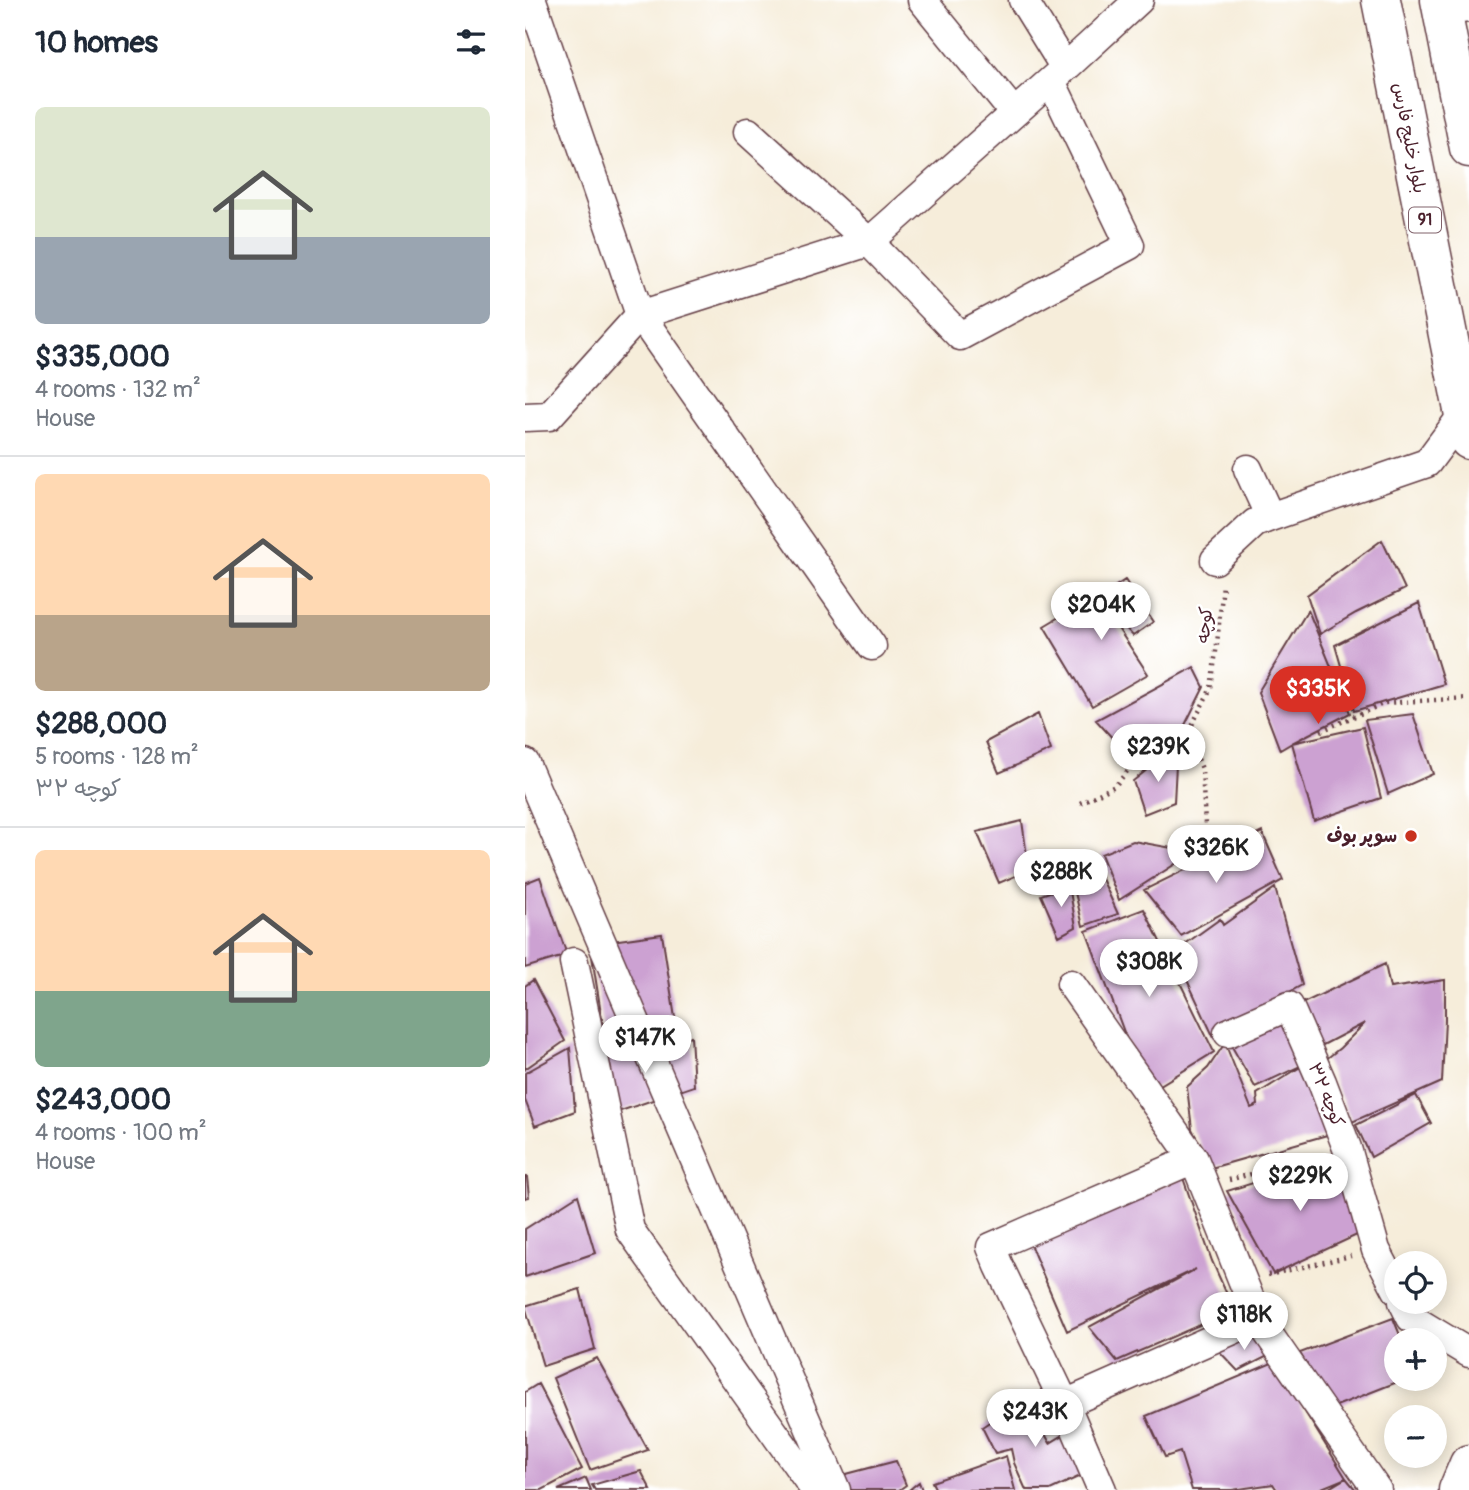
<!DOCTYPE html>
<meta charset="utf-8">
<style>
body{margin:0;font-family:Pangolin,"Playpen Sans Arabic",sans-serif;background:#f6f6f7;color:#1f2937;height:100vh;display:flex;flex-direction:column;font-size:26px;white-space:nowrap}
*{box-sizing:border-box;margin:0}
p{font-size:23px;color:#747a83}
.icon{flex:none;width:38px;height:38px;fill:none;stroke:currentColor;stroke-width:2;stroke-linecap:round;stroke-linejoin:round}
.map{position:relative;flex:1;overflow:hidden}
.sheet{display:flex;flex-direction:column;background:#fff;width:525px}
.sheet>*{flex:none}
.fabs{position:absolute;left:859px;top:1251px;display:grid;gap:14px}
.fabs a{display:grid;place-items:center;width:63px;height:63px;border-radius:50%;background:#fff;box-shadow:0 4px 18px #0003;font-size:35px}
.price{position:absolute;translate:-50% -60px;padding:0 16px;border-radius:24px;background:#fff;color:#222;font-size:23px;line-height:46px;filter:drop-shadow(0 2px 4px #0008)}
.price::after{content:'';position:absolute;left:50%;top:42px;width:21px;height:16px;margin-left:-10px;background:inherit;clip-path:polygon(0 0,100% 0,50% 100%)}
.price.active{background:#d93025;color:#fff}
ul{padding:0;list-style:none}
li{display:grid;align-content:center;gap:14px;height:371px;padding:0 35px}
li+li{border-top:2px solid #e0e1e3}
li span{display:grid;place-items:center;height:217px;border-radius:10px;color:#555}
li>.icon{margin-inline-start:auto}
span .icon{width:126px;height:126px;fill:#fffc;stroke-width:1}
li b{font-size:30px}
h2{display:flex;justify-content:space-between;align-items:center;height:84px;padding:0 35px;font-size:30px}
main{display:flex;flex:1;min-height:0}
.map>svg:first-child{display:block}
</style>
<main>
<section class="sheet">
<h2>10 homes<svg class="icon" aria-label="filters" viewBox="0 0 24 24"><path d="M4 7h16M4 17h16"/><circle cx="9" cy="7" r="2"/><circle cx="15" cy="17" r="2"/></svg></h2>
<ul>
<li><span style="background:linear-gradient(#dfe7d0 60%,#9aa5b1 0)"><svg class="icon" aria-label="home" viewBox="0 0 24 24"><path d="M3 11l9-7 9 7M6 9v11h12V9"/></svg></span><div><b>$335,000</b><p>4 rooms · 132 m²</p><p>House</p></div></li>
<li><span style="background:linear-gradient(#ffd9b3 65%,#b9a48a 0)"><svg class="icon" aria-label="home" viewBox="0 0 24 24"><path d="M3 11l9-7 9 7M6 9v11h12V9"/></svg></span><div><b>$288,000</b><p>5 rooms · 128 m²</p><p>کوچه ۳۲</p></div></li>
<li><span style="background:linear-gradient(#ffd9b3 65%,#7fa58c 0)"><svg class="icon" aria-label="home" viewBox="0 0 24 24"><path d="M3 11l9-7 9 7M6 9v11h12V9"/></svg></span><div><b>$243,000</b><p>4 rooms · 100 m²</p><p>House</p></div></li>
</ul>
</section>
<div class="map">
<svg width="944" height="1490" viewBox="0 0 944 1490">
<rect width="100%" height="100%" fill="#fff"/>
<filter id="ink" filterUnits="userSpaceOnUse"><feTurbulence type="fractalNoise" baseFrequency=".0143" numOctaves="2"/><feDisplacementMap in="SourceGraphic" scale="14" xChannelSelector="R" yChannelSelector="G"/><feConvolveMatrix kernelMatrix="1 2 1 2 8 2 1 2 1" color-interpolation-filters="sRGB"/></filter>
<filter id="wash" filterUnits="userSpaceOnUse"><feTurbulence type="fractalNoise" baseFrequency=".00686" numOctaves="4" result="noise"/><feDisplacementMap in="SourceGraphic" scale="28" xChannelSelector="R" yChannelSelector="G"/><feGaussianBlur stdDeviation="1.57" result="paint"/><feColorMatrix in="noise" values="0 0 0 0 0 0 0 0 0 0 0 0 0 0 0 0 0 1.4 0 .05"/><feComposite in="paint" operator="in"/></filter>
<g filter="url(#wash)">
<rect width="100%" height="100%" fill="#f6edda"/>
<g id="blocks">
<path fill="#cca1d2" d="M857 540 880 589 831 613 795 634 782 595Z
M600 580 628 622 608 636 573 598 623 674 567 706 519 626 571 595 573 598Z
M894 603 919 684 829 711 810 645Z
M783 610 825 713 767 743 838 727 856 798 789 821 767 743 755 750 733 692Z
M669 667 679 687 659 727 600 752 571 720Z
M513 714 526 750 474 773 461 742Z
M888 714 908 774 863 794 840 720Z
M652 746 649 802 619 814 608 781Z
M497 821 504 870 474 883 452 832Z
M737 832 758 880 656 936 619 890Z
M608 841 669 852 594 900 576 854Z
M573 870 593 914 558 926 548 884Z
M15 877 42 955 0 968V883Z
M544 885 551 927 534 936 516 895Z
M750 888 777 985 705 1025 689 1038 649 952 695 919 698 925Z
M619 909 689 1052 622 1093 561 931Z
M137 934 152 1031 82 1050 65 944Z
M860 964 865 988 920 980V1020L917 1082 827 1122 800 1060 815 1048 840 1023 792 1048 774 1005Z
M8 980 40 1041 0 1069V986Z
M767 1015 809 1133 686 1168 667 1129 662 1087 683 1068 700 1043 726 1108 733 1105 732 1094 782 1063 730 1087 706 1045Z
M166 1036 169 1086 81 1116 70 1061Z
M45 1048 50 1111 10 1126 0 1100V1073Z
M891 1095 906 1123 846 1157 831 1125Z
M813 1157 845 1229 748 1274 702 1191Z
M0 1177H2L4 1197 0 1198Z
M658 1178 687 1261 709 1310 592 1361 564 1327 671 1269 542 1331 504 1242Z
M53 1195 70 1253 0 1277V1229Z
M55 1289 70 1349 18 1366 0 1306Z
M868 1318 877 1340H872V1379H880L806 1408 775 1353Z
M724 1332 745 1355 713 1371 692 1349Z
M72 1358 123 1450 65 1470 28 1378Z
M754 1360 777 1407 821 1478 792 1490H752L748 1484 707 1490H667L655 1452 640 1457 621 1416Z
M13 1384 57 1469 17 1490H0V1392Z
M500 1398 525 1443 545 1431 562 1473 525 1490H501L489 1463 486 1449 470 1453 457 1427Z
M481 1456 490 1490H411L407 1482Z
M371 1461 381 1485 374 1490H321L314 1476Z
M116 1471 126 1490H70L67 1485Z
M61 1478 66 1490H33Z
M821 1478 831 1490H801Z
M394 1482 397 1490H384Z"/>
</g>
</g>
<g filter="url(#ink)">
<use href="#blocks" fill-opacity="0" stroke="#643e45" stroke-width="2"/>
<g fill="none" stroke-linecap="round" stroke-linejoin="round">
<defs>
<path id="minor" d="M7 0 115 315 347 646
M397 0 489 113
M498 0 540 68
M917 11 944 8
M223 132 344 242 435 336 605 245 526 81
M0 417 24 416 115 315 344 242 540 68 614 0
M723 469 745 517 902 463 939 413
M690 560 730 523 745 517
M0 763 311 1490
M49 962 105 1230 290 1490
M546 984 669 1159
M703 1033 764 1006 797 1082 822 1148 851 1250 872 1290
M878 1302 886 1318 944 1353
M540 1404 733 1319 852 1490
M577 1490 540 1404 474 1266 466 1247 669 1159 733 1319"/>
<path id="trunk" d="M856 0 944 440
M915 0 944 148
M933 1490 944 1464"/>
</defs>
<use href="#minor" stroke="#643e45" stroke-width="31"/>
<use href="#trunk" stroke="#643e45" stroke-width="41"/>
<path stroke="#643e45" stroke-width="4.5" stroke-dasharray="2 5" stroke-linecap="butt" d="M796 731 860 703 944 698
M663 733 677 769 681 842
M555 803 590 786 610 762 663 733 686 688 692 644 698 584
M704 1180 797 1155
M743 1275 826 1256"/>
<use href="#minor" stroke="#fff" stroke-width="28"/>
<use href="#trunk" stroke="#fff" stroke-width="38"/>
</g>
</g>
<circle fill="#c8321e" stroke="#fff" stroke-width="2.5" cx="886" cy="836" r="7"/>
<g text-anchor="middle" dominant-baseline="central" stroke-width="5" stroke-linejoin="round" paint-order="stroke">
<rect fill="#fff" stroke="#80626b" stroke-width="2" x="884" y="207.5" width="32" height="25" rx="5"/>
<g font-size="16" font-weight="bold" fill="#4a1f2b">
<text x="900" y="220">91</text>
</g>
<g font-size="18" fill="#4a1f2b" stroke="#fff">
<text transform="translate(884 138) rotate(79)">بلوار خلیج فارس</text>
<text transform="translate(680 625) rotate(-84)">کوچه</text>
<text transform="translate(801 1095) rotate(68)">کوچه ۳۲</text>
</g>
<g font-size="18" font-weight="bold" fill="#4a1f2b" stroke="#fff" text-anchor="end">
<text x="872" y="836">سوپر بوف</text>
</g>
</g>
</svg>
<div class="fabs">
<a><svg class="icon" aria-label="locate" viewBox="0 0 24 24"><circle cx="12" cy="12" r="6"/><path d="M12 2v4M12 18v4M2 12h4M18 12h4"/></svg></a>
<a>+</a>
<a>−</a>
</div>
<b class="price" style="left:576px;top:642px">$204K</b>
<b class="price active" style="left:793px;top:726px">$335K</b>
<b class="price" style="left:633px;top:784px">$239K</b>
<b class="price" style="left:691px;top:885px">$326K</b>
<b class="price" style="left:536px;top:909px">$288K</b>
<b class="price" style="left:624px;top:999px">$308K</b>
<b class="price" style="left:120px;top:1075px">$147K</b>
<b class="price" style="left:775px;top:1213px">$229K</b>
<b class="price" style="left:719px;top:1352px">$118K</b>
<b class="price" style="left:510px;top:1449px">$243K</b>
</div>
</main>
